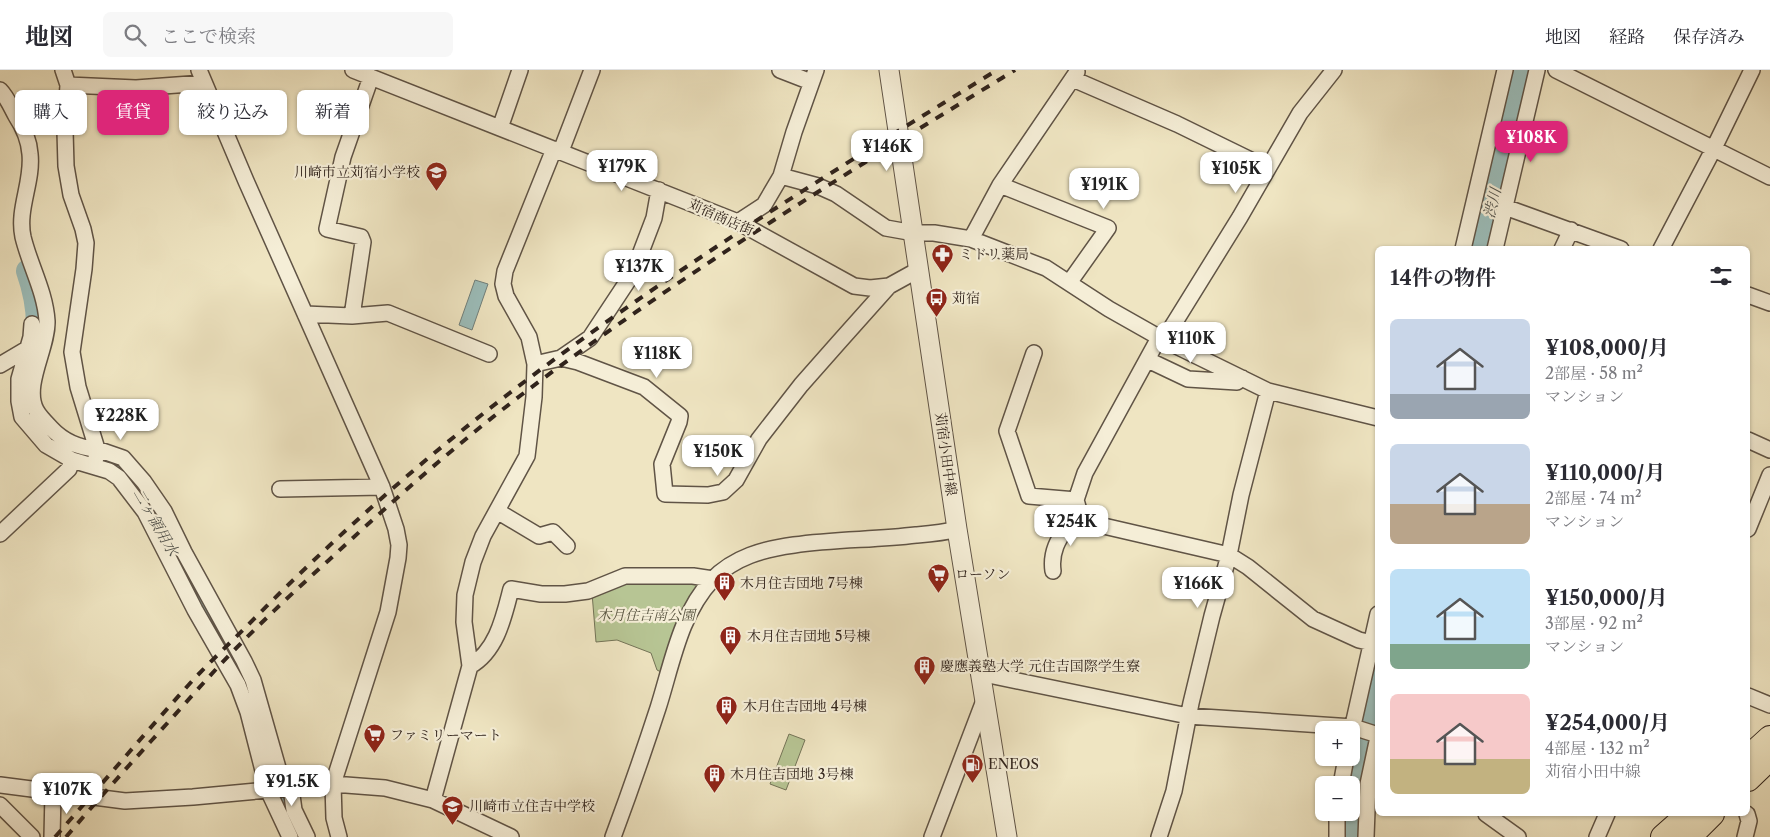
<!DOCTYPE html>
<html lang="ja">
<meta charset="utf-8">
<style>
body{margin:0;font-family:"Libre Caslon Text","Noto Serif JP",serif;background:#f7f7f7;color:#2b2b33;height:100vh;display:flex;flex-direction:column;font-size:19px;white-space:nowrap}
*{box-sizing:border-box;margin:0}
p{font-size:16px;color:#7c7c81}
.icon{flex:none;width:28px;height:28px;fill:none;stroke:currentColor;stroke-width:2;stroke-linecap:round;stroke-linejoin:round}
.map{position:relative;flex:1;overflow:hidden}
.sheet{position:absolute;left:1375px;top:176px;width:375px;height:570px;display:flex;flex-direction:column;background:#fff;border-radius:8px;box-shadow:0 1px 4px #0004}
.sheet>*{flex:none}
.hud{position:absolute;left:15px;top:20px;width:475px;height:45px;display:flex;gap:10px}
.fabs{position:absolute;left:1315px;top:651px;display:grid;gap:10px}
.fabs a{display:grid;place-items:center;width:45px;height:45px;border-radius:8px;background:#fff;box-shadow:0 1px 4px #0004;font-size:25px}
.price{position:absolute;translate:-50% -42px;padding:0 11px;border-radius:10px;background:#fff;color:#222;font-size:16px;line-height:32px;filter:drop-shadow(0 1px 2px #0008)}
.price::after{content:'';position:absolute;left:50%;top:30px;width:15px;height:11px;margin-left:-8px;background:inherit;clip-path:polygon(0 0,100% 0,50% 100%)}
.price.current{background:#db2777;color:#fff}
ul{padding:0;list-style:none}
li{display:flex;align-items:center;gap:15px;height:125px;padding:0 15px}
li span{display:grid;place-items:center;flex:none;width:140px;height:100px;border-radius:8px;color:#555}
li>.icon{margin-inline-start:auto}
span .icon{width:60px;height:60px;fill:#fffc;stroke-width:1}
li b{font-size:21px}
h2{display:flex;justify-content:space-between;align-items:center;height:60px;padding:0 15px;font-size:21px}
.chip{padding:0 18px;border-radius:8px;background:#fff;box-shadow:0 1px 4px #0004;font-size:18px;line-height:45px}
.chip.current{background:#db2777;color:#fff}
header{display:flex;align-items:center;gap:30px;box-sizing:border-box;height:70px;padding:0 25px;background:#fff;border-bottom:1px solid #e1e1e2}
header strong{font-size:24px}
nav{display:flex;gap:28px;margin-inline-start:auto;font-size:18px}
.search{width:350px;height:45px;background:#f7f7f7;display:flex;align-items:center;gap:12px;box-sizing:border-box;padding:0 18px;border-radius:8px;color:#7c7c81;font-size:19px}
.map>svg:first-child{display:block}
</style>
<header>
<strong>地図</strong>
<div class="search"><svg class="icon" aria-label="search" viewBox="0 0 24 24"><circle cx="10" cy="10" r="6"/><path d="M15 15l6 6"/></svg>ここで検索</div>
<nav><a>地図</a><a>経路</a><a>保存済み</a></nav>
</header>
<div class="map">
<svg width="1770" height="767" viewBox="0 0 1770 767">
<rect width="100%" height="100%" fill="#efe5c2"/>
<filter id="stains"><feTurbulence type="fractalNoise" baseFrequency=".004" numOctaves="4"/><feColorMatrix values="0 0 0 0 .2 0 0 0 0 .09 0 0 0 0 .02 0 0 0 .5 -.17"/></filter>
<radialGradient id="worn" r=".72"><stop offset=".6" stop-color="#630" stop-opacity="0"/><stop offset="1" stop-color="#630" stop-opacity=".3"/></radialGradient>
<path fill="#b7c594" stroke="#747458" d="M695 509 698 516 661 602 657 600 651 583 617 570 596 572 592 523 622 512Z
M789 664 805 670 786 720 770 714Z"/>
<path fill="#9bbdba" stroke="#707f7b" d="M475 210 488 214 472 260 459 255Z"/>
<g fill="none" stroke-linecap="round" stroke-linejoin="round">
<path stroke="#9bbdba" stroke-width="24" d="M1481 179 1524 0
M28 201C37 227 42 255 34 283
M52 368 68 379 108 392 122 399 133 409 164 461 185 505 220 564 247 617 256 645
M266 680 296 761
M1351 767V734L1378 609"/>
<defs>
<path id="minor" d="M63 0 68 15 65 61 66 96 71 125 83 159 86 173 84 199 72 282 78 317 97 379 123 388 144 412 164 441 184 482 244 591 253 610 278 698 291 718 294 740 307 767
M199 0 246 111 382 417 396 459 399 475 398 488 388 542 333 714 334 748 339 767
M353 0 738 152 854 216 870 218 889 216
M780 0 811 12
M1556 0 1770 107
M1073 9 1177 54 1267 98
M68 15 136 18 204 13
M0 20C7 27 11 37 16 46 24 58 29 70 30 84 33 112 17 139 23 167 30 196 45 221 47 251 48 278 23 315 36 340 39 346 46 353 51 358 64 372 79 378 97 379L96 388
M500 58 520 0
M561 81 592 0
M781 106 818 116 836 124 886 158 914 163H934L971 169 1046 198 1109 239 1162 269 1268 321 1378 348
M1000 115 1108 158 1069 213
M1505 137 1621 179
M738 152 764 135 781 106 794 62 816 0
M971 169 1000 115 1077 2
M1463 179 1505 0
M1495 179 1537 0
M1562 179 1571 160
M1661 179 1713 80 1752 0
M1748 225 1770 233
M305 244 352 246 388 243 489 284
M352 246 363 172 361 167 327 159 343 87 371 7
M32 254 31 267 19 309V331L22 347 46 375 72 390 109 401 119 408 145 442 195 540 238 615 248 642 268 720 290 767
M1034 283 1007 361 1029 426 1076 430
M561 288 590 268 633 203 654 148 659 120
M1148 290 1188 309 1237 312 1242 308
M535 294 561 288 578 292 644 317 680 346 679 352 662 394 665 424 708 425 723 422 736 410 759 369 801 315 839 272 889 216 918 200
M0 295 27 279
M1748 370 1770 380
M280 419 382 417
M497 441 539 466 553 462 567 476
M1082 451 1076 430 1085 403 1155 275 1170 260 1240 147 1300 43 1334 0
M1748 459 1770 405
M0 464 69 399 72 390
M1053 501C1050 480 1060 467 1071 450L1082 451 1229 485 1248 497 1313 549 1359 570 1372 573
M470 596C497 581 504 546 511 519L541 524H565L588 521 625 506H693L713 509
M979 603 1188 646 1353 657 1378 665
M1748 626 1770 635
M1351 664 1378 544
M0 715 125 731 193 727 333 714 385 718 433 730 511 767
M1341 715 1346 688
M433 730 470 596 464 552 465 525 473 492 483 466 527 386 534 327 535 294 529 267 506 226 503 214 505 201 554 79
M0 735 32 767
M1486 744 1518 767
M52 767 53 723
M613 767C629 724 644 681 658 638 672 594 680 544 712 510 734 487 764 479 794 475 835 469 875 470 916 465 929 464 943 463 957 459
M932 767 985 628
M1159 767 1174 721 1191 633 1212 546 1229 485 1241 425 1268 321
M1337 767V742
M1366 767 1368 714 1378 667
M1597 767 1607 744
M1745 767 1749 751 1747 744"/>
<path id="tertiary" d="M889 0 957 459 1007 767"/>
<path id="primary" d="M1748 688 1770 668
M1748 709 1770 688
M1663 767 1689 744
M1689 767 1712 744"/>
</defs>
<use href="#minor" stroke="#605446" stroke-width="18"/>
<use href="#tertiary" stroke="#605446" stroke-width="21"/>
<use href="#primary" stroke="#30231c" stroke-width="26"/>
<use href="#minor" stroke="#f5eed7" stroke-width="15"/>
<use href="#tertiary" stroke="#f5eed7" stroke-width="19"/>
<use href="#primary" stroke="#efe5c2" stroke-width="24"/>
<path stroke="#30231c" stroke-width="4" stroke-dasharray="9 9" stroke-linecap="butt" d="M55 767C101 715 146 662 193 610 211 591 231 572 249 554 295 507 343 462 392 419 578 257 788 129 997 0
M66 767C94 734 123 702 152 670 174 646 196 621 218 597 253 560 291 524 329 490 389 434 451 379 516 329 675 208 845 104 1015 0"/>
</g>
<defs>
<symbol id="school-pin" viewBox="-11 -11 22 30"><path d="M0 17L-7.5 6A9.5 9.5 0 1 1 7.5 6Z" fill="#8f2418" stroke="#f5eed7"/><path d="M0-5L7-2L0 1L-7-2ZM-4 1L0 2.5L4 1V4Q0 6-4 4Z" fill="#fff"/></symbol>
<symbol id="pharmacy-pin" viewBox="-11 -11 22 30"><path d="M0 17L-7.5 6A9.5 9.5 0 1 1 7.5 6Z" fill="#8f2418" stroke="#f5eed7"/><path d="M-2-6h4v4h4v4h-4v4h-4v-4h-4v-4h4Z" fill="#fff"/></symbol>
<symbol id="bus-pin" viewBox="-11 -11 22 30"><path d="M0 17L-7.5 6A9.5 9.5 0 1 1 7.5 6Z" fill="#8f2418" stroke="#f5eed7"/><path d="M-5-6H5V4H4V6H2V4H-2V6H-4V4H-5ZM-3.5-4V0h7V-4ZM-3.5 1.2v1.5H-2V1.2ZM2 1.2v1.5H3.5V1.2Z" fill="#fff"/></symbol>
<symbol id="supermarket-pin" viewBox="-11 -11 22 30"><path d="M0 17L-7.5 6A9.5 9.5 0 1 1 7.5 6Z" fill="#8f2418" stroke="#f5eed7"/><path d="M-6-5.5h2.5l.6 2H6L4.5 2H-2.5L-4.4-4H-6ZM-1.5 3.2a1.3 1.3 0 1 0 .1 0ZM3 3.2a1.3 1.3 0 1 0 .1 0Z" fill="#fff"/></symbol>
<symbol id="building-pin" viewBox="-11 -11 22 30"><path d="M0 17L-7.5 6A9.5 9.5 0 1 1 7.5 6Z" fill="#8f2418" stroke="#f5eed7"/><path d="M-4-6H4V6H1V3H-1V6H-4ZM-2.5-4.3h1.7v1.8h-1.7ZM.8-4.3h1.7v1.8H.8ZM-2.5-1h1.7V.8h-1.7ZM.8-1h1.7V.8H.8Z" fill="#fff"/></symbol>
<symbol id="fuel-pin" viewBox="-11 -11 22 30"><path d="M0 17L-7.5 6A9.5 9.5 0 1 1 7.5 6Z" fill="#8f2418" stroke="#f5eed7"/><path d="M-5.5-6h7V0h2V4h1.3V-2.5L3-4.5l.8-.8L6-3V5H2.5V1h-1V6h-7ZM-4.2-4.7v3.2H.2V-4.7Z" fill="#fff"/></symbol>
</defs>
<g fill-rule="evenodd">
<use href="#school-pin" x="424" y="90" width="25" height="34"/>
<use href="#pharmacy-pin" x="930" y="172" width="25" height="34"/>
<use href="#bus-pin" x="924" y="216" width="25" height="34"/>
<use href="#supermarket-pin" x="926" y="492" width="25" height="34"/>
<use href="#building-pin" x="712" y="500" width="25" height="34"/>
<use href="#building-pin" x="718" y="554" width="25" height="34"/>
<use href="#building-pin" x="912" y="584" width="25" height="34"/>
<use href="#building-pin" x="714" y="624" width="25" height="34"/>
<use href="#supermarket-pin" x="362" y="652" width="25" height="34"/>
<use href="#fuel-pin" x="960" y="682" width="25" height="34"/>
<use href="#building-pin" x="702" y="692" width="25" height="34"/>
<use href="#school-pin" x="440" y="724" width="25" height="34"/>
</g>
<g text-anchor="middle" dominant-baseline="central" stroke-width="4.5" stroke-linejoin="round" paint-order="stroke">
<g font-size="14" fill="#30231c" stroke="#f5eed7" text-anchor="start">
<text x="420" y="102" text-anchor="end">川崎市立苅宿小学校</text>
<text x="959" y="184">ミドリ薬局</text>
<text x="952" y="228">苅宿</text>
<text x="955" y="504">ローソン</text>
<text x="740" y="513">木月住吉団地 7号棟</text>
<text x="747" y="566">木月住吉団地 5号棟</text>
<text x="940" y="596">慶應義塾大学 元住吉国際学生寮</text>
<text x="743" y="636">木月住吉団地 4号棟</text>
<text x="390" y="665">ファミリーマート</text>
<text x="988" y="694">ENEOS</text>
<text x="730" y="704">木月住吉団地 3号棟</text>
<text x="469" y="736">川崎市立住吉中学校</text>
</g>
<g font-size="14" fill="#30231c" stroke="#f5eed7">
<text transform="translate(721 147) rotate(24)">苅宿商店街</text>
<text transform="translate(946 384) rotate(82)">苅宿小田中線</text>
</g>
<g font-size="14" font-style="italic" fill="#585440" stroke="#f5eed7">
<text x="646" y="545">木月住吉南公園</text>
</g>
<g font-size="15" font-style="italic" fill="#50514b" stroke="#f5eed7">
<text transform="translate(1492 133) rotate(-76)">渋川</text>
<text transform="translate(156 452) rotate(60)">二ヶ領用水</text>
</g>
</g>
<rect width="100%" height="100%" filter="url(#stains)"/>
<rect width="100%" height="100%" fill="url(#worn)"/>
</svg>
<div class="fabs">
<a>+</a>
<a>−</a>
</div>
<b class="price current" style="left:1531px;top:93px">¥108K</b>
<b class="price" style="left:887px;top:102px">¥146K</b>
<b class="price" style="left:622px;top:122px">¥179K</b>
<b class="price" style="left:1236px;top:124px">¥105K</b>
<b class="price" style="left:1104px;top:140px">¥191K</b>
<b class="price" style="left:639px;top:222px">¥137K</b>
<b class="price" style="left:1191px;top:294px">¥110K</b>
<b class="price" style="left:657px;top:309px">¥118K</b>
<b class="price" style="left:121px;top:371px">¥228K</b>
<b class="price" style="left:718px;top:407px">¥150K</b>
<b class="price" style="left:1071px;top:477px">¥254K</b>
<b class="price" style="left:1198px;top:539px">¥166K</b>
<b class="price" style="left:292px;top:737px">¥91.5K</b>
<b class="price" style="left:67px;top:745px">¥107K</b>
<div class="hud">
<a class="chip">購入</a>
<a class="chip current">賃貸</a>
<a class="chip">絞り込み</a>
<a class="chip">新着</a>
</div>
<section class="sheet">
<h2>14件の物件<svg class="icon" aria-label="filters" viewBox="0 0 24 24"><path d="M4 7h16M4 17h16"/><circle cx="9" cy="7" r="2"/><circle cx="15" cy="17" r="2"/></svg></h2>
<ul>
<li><span style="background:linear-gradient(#c9d6e8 75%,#9aa5b1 0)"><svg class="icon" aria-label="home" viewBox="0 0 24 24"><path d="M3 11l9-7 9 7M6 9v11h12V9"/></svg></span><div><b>¥108,000/月</b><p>2部屋 · 58 m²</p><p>マンション</p></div></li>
<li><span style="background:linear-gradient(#c9d6e8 60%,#b9a48a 0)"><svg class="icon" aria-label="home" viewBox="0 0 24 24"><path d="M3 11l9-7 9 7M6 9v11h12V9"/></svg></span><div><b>¥110,000/月</b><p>2部屋 · 74 m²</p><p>マンション</p></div></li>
<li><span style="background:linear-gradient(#bfe0f5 75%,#7fa58c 0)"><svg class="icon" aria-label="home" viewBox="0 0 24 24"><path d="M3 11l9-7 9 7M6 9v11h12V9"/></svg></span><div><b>¥150,000/月</b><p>3部屋 · 92 m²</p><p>マンション</p></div></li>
<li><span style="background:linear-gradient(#f6c9c9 65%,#c2b280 0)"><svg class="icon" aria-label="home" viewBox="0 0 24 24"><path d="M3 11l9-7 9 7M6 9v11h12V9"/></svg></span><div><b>¥254,000/月</b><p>4部屋 · 132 m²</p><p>苅宿小田中線</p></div></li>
</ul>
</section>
</div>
